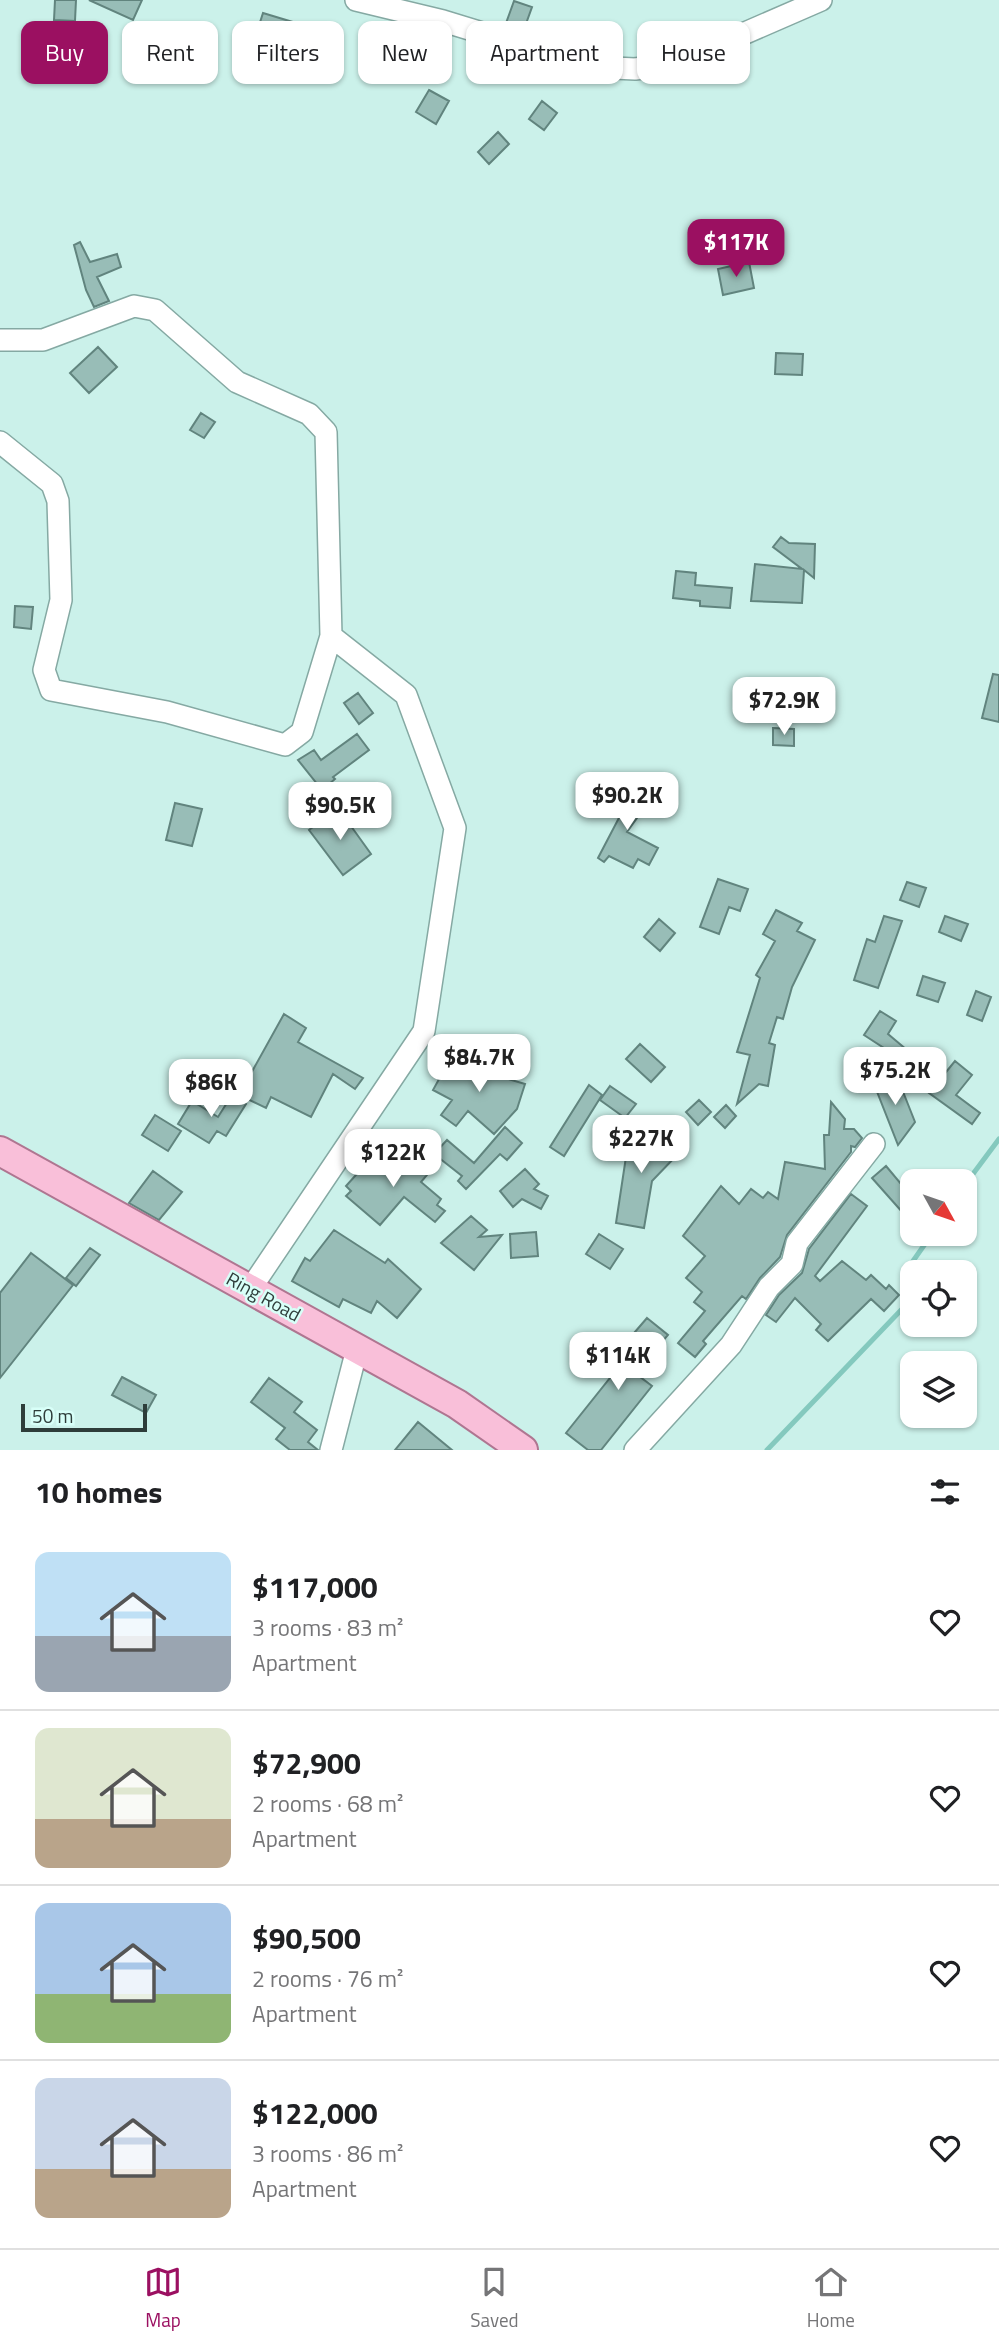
<!DOCTYPE html>
<meta charset="utf-8">
<style>
body{margin:0;font-family:"Titillium Web",sans-serif;background:#f6f6f6;color:#202124;height:100vh;display:flex;flex-direction:column;font-size:26px;white-space:nowrap}
*{box-sizing:border-box;margin:0}
p{font-size:23px;color:#757577}
.icon{flex:none;width:38px;height:38px;fill:none;stroke:currentColor;stroke-width:2;stroke-linecap:round;stroke-linejoin:round}
.map{position:relative;height:1450px;overflow:hidden}
.details{display:flex;flex-direction:column;background:#fff;flex:1}
.details>*{flex:none}
.guide{position:absolute;left:21px;top:21px;width:957px;height:63px;display:flex;gap:14px}
.needle{width:46px;rotate:130deg}
.tools{position:absolute;left:900px;top:1169px;display:grid;gap:14px}
.tools a{display:grid;place-items:center;width:77px;height:77px;border-radius:14px;background:#fff;box-shadow:0 2px 5px #0004;font-size:35px}
.scale{position:absolute;left:21px;bottom:18px;width:126px;box-sizing:border-box;padding-left:7px;border:4px solid #2e3d3a;border-top:0;font-size:19px;line-height:24px;white-space:nowrap;color:#2e3d3a;-webkit-text-stroke:5px #d8fff8;paint-order:stroke}
.price{position:absolute;translate:-50% -60px;padding:0 16px;border-radius:14px;background:#fff;color:#222;font-size:23px;line-height:46px;filter:drop-shadow(0 2px 4px #0008)}
.price::after{content:'';position:absolute;left:50%;top:42px;width:21px;height:16px;margin-left:-10px;background:inherit;clip-path:polygon(0 0,100% 0,50% 100%)}
.price.current{background:#9b1061;color:#fff}
ul{padding:0;list-style:none}
li{display:flex;align-items:center;gap:21px;height:175px;padding:0 35px}
li+li{border-top:2px solid #e0e0e0}
li span{display:grid;place-items:center;flex:none;width:196px;height:140px;border-radius:14px;color:#555}
li>.icon{margin-inline-start:auto}
span .icon{width:84px;height:84px;fill:#fffc;stroke-width:1}
li b{font-size:30px}
h2{display:flex;justify-content:space-between;align-items:center;height:84px;padding:0 35px;font-size:30px}
.pill{padding:0 24px;border-radius:14px;background:#fff;box-shadow:0 2px 5px #0004;font-size:24px;line-height:63px}
.pill.current{background:#9b1061;color:#fff}
.tab-bar{display:flex;justify-content:space-around;align-items:center;height:98px;border-top:2px solid #e0e0e0;background:#fff;font-size:19px;color:#757577}
.tab-bar a{display:grid;justify-items:center;gap:4px}
.tab-bar .current{color:#9b1061}
.map>svg:first-child{display:block}
</style>
<div class="map">
<svg width="999" height="1450" viewBox="0 0 999 1450">
<rect width="100%" height="100%" fill="#cbf1ea"/>
<g fill="none" stroke-linecap="round" stroke-linejoin="round">
<path stroke="#84c9be" stroke-width="5" d="M964 1186 999 1139
M767 1450 904 1307 913 1261 932 1234"/>
</g>
<path fill="#98bdb7" stroke="#61847e" stroke-width="2" d="M55 0H76L75 21 54 20Z
M89 0H142L133 20Z
M514 1 532 7 523 32 505 26Z
M263 13 296 23 287 52 254 41Z
M417 40 448 50 441 69 411 59Z
M429 90 449 101 436 124 416 112Z
M542 101 557 113 544 130 529 119Z
M498 132 509 144 489 164 478 152Z
M80 242 90 262 117 254 121 267 97 277 109 301 94 307 86 290 74 245Z
M749 262 754 288 723 295 718 269Z
M98 347 117 367 89 393 70 373Z
M776 353 803 354 802 375 775 374Z
M201 413 215 422 204 438 190 430Z
M781 537 789 543 815 544 814 578 804 570 802 603 751 601 755 564 802 569 773 547Z
M676 571 696 573 695 585 732 588 730 608 700 606V601L673 598Z
M15 606 33 607 31 629 14 627Z
M993 674 999 675V722L982 718Z
M358 693 373 713 359 724 344 703Z
M773 728 794 729V746L773 745Z
M357 734 369 750 333 777 335 779 322 790 298 760 314 750 321 760Z
M622 785 647 804 627 832 658 848 649 865 638 859 633 868 609 856 604 862 598 858 621 814 608 804Z
M175 803 202 809 192 846 166 840Z
M338 808 371 854 343 875 309 830Z
M718 879 748 889 740 911 729 907 719 934 700 927Z
M907 882 926 888 919 907 900 900Z
M776 910 802 923 797 931 815 940 792 987 783 1019 777 1017 769 1043 775 1045 768 1086 759 1084 737 1104 750 1055 737 1052 760 978 756 975 775 941 763 934Z
M884 916 902 921 878 988 854 980 867 939 875 942Z
M945 916 968 924 961 941 939 932Z
M659 919 675 933 660 951 644 937Z
M923 976 945 983 938 1002 917 995Z
M976 991 991 997 982 1021 967 1015Z
M880 1011 896 1021 888 1034 919 1060 913 1067 903 1060 889 1077 877 1067 890 1052 864 1035Z
M284 1014 306 1028 298 1042 363 1078 355 1089 333 1074 311 1117 271 1097 266 1108 239 1095Z
M640 1044 665 1067 651 1082 626 1059Z
M470 1049 487 1057 481 1071 525 1084 517 1109 494 1134 468 1111 456 1126 441 1115 452 1100 433 1090 444 1070 457 1077Z
M955 1061 972 1075 956 1095 980 1113 972 1124 929 1093Z
M896 1074 915 1122 898 1145 874 1084Z
M589 1085 602 1095 564 1156 550 1147Z
M610 1086 636 1104 625 1118 600 1100Z
M232 1095 246 1104 226 1136 217 1131 209 1143 178 1124 192 1101 218 1117Z
M699 1100 711 1112 698 1125 686 1112Z
M831 1102 845 1119 844 1129H854L862 1138 855 1147 851 1146V1152L787 1235 780 1257 760 1278 746 1299 742 1296 703 1341 706 1344 695 1357 678 1343 705 1311 694 1302 702 1292 686 1278 705 1256 683 1236 721 1186 739 1204 751 1189 763 1198 768 1192 778 1199 785 1162 825 1169 824 1135H829Z
M726 1105 736 1116 725 1128 714 1117Z
M155 1115 181 1131 168 1151 142 1135Z
M640 1125 660 1142 662 1139 678 1154 652 1181 644 1228 616 1223 629 1137Z
M505 1127 522 1143 507 1160 500 1154 466 1189 458 1181 462 1176 434 1154 447 1140 474 1163Z
M394 1148 427 1175 421 1182 441 1199 437 1205 445 1211 435 1222 404 1197 380 1225 346 1196 351 1191 346 1186 365 1165 372 1171Z
M886 1166 912 1197V1223L872 1178Z
M525 1169 539 1184 534 1189 548 1196 541 1209 522 1199 513 1207 500 1191Z
M153 1171 182 1192 159 1220 129 1203Z
M851 1194 867 1206 815 1276 820 1281 842 1261 866 1280 871 1275 886 1289 889 1285 899 1295 884 1311 871 1299 828 1341 816 1330 821 1324 795 1298 776 1322 766 1315 779 1295 802 1273 809 1249Z
M471 1216 487 1230 479 1237 502 1235 474 1270 441 1243Z
M334 1230 385 1263 388 1259 421 1289 397 1318 377 1301 371 1313 343 1299 339 1307 292 1281 305 1258 310 1261Z
M536 1232 538 1256 511 1258 510 1234Z
M599 1234 623 1249 610 1269 586 1254Z
M90 1248 100 1255 76 1286 66 1278Z
M31 1253 73 1285 0 1378V1293Z
M647 1318 668 1335 635 1373 652 1386 601 1450H588L566 1433 629 1354 622 1347Z
M122 1377 156 1395 146 1413 112 1395Z
M269 1378 302 1402 294 1412 317 1430 308 1442 318 1450H290L276 1439 285 1428 251 1402Z
M418 1422 452 1450H395Z"/>
<g fill="none" stroke-linecap="round" stroke-linejoin="round">
<defs>
<path id="minor" d="M356 0 443 21 593 67 635 69 674 64 821 0
M0 340H43L134 306 155 310 237 382 309 414 326 432 331 636
M0 442 52 484 58 501 61 600 44 670 51 690 167 712 285 745 302 732 331 636 406 695 455 828 424 1031 251 1288
M331 1450 357 1349
M635 1450 731 1345 769 1287 792 1264 797 1243 874 1144"/>
<path id="major" d="M0 1151 457 1404 523 1450"/>
</defs>
<use href="#minor" stroke="#85a9a3" stroke-width="24"/>
<use href="#major" stroke="#af7691" stroke-width="32"/>
<use href="#minor" stroke="#fff" stroke-width="21"/>
<use href="#major" stroke="#f9bfd9" stroke-width="28"/>
</g>
<g text-anchor="middle" dominant-baseline="central" stroke-width="5" stroke-linejoin="round" paint-order="stroke">
<g font-size="19" fill="#2e3d3a" stroke="#d8fff8">
<text transform="translate(264 1296) rotate(29)">Ring Road</text>
</g>
</g>
</svg>
<div class="tools">
<a><svg class="needle" viewBox="-14 -14 28 28"><path d="M0-13l5 13h-10z" fill="#e53935"/><path d="M0 13l5-13h-10z" fill="#757577"/></svg></a>
<a><svg class="icon" aria-label="locate" viewBox="0 0 24 24"><circle cx="12" cy="12" r="6"/><path d="M12 2v4M12 18v4M2 12h4M18 12h4"/></svg></a>
<a><svg class="icon" aria-label="layers" viewBox="0 0 24 24"><path d="M12 4l9 5-9 5-9-5zM3 14l9 5 9-5"/></svg></a>
</div>
<div class="scale">50 m</div>
<b class="price current" style="left:736px;top:279px">$117K</b>
<b class="price" style="left:784px;top:737px">$72.9K</b>
<b class="price" style="left:627px;top:832px">$90.2K</b>
<b class="price" style="left:340px;top:842px">$90.5K</b>
<b class="price" style="left:479px;top:1094px">$84.7K</b>
<b class="price" style="left:895px;top:1107px">$75.2K</b>
<b class="price" style="left:211px;top:1119px">$86K</b>
<b class="price" style="left:641px;top:1175px">$227K</b>
<b class="price" style="left:393px;top:1189px">$122K</b>
<b class="price" style="left:618px;top:1392px">$114K</b>
<div class="guide">
<a class="pill current">Buy</a>
<a class="pill">Rent</a>
<a class="pill">Filters</a>
<a class="pill">New</a>
<a class="pill">Apartment</a>
<a class="pill">House</a>
</div>
</div>
<section class="details">
<h2>10 homes<svg class="icon" aria-label="filters" viewBox="0 0 24 24"><path d="M4 7h16M4 17h16"/><circle cx="9" cy="7" r="2"/><circle cx="15" cy="17" r="2"/></svg></h2>
<ul>
<li><span style="background:linear-gradient(#bfe0f5 60%,#9aa5b1 0)"><svg class="icon" aria-label="home" viewBox="0 0 24 24"><path d="M3 11l9-7 9 7M6 9v11h12V9"/></svg></span><div><b>$117,000</b><p>3 rooms · 83 m²</p><p>Apartment</p></div><svg class="icon" aria-label="heart" viewBox="0 0 24 24"><path d="M12 20l-8-8c-3-5 5-10 8-4 3-6 11-1 8 4z"/></svg></li>
<li><span style="background:linear-gradient(#dfe7d0 65%,#b9a48a 0)"><svg class="icon" aria-label="home" viewBox="0 0 24 24"><path d="M3 11l9-7 9 7M6 9v11h12V9"/></svg></span><div><b>$72,900</b><p>2 rooms · 68 m²</p><p>Apartment</p></div><svg class="icon" aria-label="heart" viewBox="0 0 24 24"><path d="M12 20l-8-8c-3-5 5-10 8-4 3-6 11-1 8 4z"/></svg></li>
<li><span style="background:linear-gradient(#a9c7e8 65%,#8fb573 0)"><svg class="icon" aria-label="home" viewBox="0 0 24 24"><path d="M3 11l9-7 9 7M6 9v11h12V9"/></svg></span><div><b>$90,500</b><p>2 rooms · 76 m²</p><p>Apartment</p></div><svg class="icon" aria-label="heart" viewBox="0 0 24 24"><path d="M12 20l-8-8c-3-5 5-10 8-4 3-6 11-1 8 4z"/></svg></li>
<li><span style="background:linear-gradient(#c9d6e8 65%,#b9a48a 0)"><svg class="icon" aria-label="home" viewBox="0 0 24 24"><path d="M3 11l9-7 9 7M6 9v11h12V9"/></svg></span><div><b>$122,000</b><p>3 rooms · 86 m²</p><p>Apartment</p></div><svg class="icon" aria-label="heart" viewBox="0 0 24 24"><path d="M12 20l-8-8c-3-5 5-10 8-4 3-6 11-1 8 4z"/></svg></li>
</ul>
</section>
<nav class="tab-bar">
<a class="current"><svg class="icon" aria-label="map" viewBox="0 0 24 24"><path d="M3 6l6-2 6 2 6-2v14l-6 2-6-2-6 2zM9 4v14M15 6v14"/></svg>Map</a>
<a><svg class="icon" aria-label="saved" viewBox="0 0 24 24"><path d="M7 4h10v16l-5-4-5 4z"/></svg>Saved</a>
<a><svg class="icon" aria-label="home" viewBox="0 0 24 24"><path d="M3 11l9-7 9 7M6 9v11h12V9"/></svg>Home</a>
</nav>
